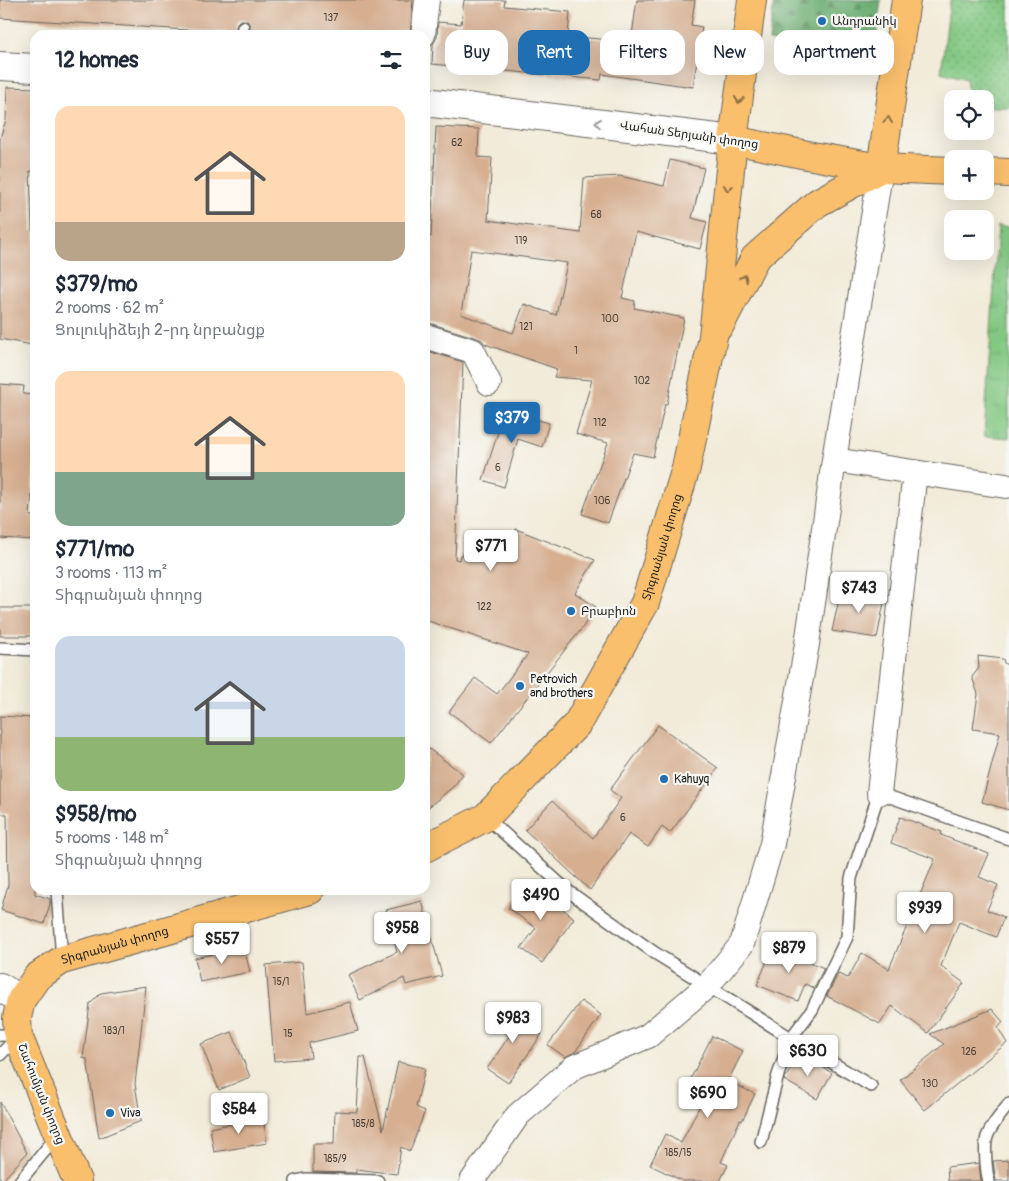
<!DOCTYPE html>
<meta charset="utf-8">
<style>
body{margin:0;font-family:Pangolin,"Noto Sans Armenian",sans-serif;background:#f2f2f3;color:#1f2937;height:100vh;display:flex;flex-direction:column;font-size:19px;white-space:nowrap}
*{box-sizing:border-box;margin:0}
p{font-size:16px;color:#747a83}
.icon{flex:none;width:28px;height:28px;fill:none;stroke:currentColor;stroke-width:2;stroke-linecap:round;stroke-linejoin:round}
.map{position:relative;flex:1;overflow:hidden}
.sheet{position:absolute;left:30px;top:30px;width:400px;height:865px;display:flex;flex-direction:column;background:#fff;border-radius:15px;box-shadow:0 5px 20px #0002}
.sheet>*{flex:none}
.banner{position:absolute;left:445px;top:30px;width:475px;height:45px;display:flex;gap:10px}
.fabs{position:absolute;left:944px;top:90px;display:grid;gap:10px}
.fabs a{display:grid;place-items:center;width:50px;height:50px;border-radius:10px;background:#fff;box-shadow:0 5px 20px #0002;font-size:25px}
.price{position:absolute;translate:-50% -42px;padding:0 11px;border-radius:5px;background:#fff;color:#222;font-size:16px;line-height:32px;filter:drop-shadow(0 1px 2px #0008)}
.price::after{content:'';position:absolute;left:50%;top:30px;width:15px;height:11px;margin-left:-8px;background:inherit;clip-path:polygon(0 0,100% 0,50% 100%)}
.price.current{background:#1f6fb2;color:#fff}
ul{padding:0;list-style:none}
li{display:grid;align-content:center;gap:10px;height:265px;padding:0 25px}
li span{display:grid;place-items:center;height:155px;border-radius:15px;color:#555}
li>.icon{margin-inline-start:auto}
span .icon{width:90px;height:90px;fill:#fffc;stroke-width:1}
li b{font-size:21px}
h2{display:flex;justify-content:space-between;align-items:center;height:60px;padding:0 25px;font-size:21px}
.chip{padding:0 18px;border-radius:15px;background:#fff;box-shadow:0 5px 20px #0002;font-size:18px;line-height:45px}
.chip.current{background:#1f6fb2;color:#fff}
.map>svg:first-child{display:block}
</style>
<div class="map">
<svg width="1009" height="1181" viewBox="0 0 1009 1181">
<defs>
<pattern id="grass-dots" width="8" height="8" patternUnits="userSpaceOnUse" patternTransform="scale(1.25)"><rect width="8" height="8" fill="#82c782"/><path d="M2 2h.1M6 6h.1" fill="none" stroke="#70aa70" stroke-width="1.8" stroke-linecap="round"/></pattern>
<pattern id="forest-firs" width="22" height="20" patternUnits="userSpaceOnUse" patternTransform="scale(1.25)"><rect width="22" height="20" fill="#69ac70"/><path d="M5 1l3.5 6h-7zM16 11l3.5 6h-7z" fill="#568b5b"/></pattern>
<pattern id="park-tufts" width="24" height="20" patternUnits="userSpaceOnUse" patternTransform="scale(1.25)"><rect width="24" height="20" fill="#82c782"/><path d="M3 7l-1-3M5 7V3M7 7l1-3M15 17l-1-3M17 17v-4M19 17l1-3" fill="none" stroke="#70aa70"/></pattern>
</defs>
<rect width="100%" height="100%" fill="#f6f6f2"/>
<filter id="ink" filterUnits="userSpaceOnUse"><feTurbulence type="fractalNoise" baseFrequency=".02" numOctaves="2"/><feDisplacementMap in="SourceGraphic" scale="10" xChannelSelector="R" yChannelSelector="G"/><feConvolveMatrix kernelMatrix="1 2 1 2 8 2 1 2 1" color-interpolation-filters="sRGB"/></filter>
<filter id="wash" filterUnits="userSpaceOnUse"><feTurbulence type="fractalNoise" baseFrequency=".0096" numOctaves="4" result="noise"/><feDisplacementMap in="SourceGraphic" scale="20" xChannelSelector="R" yChannelSelector="G"/><feGaussianBlur stdDeviation="1.12" result="paint"/><feColorMatrix in="noise" values="0 0 0 0 0 0 0 0 0 0 0 0 0 0 0 0 0 1.4 0 .05"/><feComposite in="paint" operator="in"/></filter>
<g filter="url(#wash)">
<rect width="100%" height="100%" fill="#f2ebd9"/>
<path fill="url(#grass-dots)" stroke="#4f724f" d="M950 0H1009V107H985V99H969L966 79 941 72Z"/>
<path fill="url(#forest-firs)" stroke="#426446" d="M774 0H881L874 55 769 41Z"/>
<path fill="url(#park-tufts)" stroke="#4f724f" d="M998 226 1009 227V438L984 436Z"/>
<g id="blocks">
<path fill="#d6af91" fill-rule="evenodd" d="M0 0H413L410 35H250V25L247 21 243 20H240L237 23 235 33 0 18Z
M464 0H505L504 6 570 12 568 36 631 42 637 0H695L691 25 702 27 693 87 602 74 601 80 432 64 433 44 437 37 438 22 461 24Z
M7 87 35 88V172L30 171 32 231H35V330L32 345 0 339V138L6 120Z
M436 127 479 129 478 157 492 158 488 220 580 233 584 178 620 176 664 186 670 160 704 168 692 218 707 222 700 249 636 232 622 298 635 301 634 308 684 318 667 404H665L653 457 633 453 608 523 582 514 608 443 576 434 592 380 554 377 557 369 485 344 482 340 477 338 429 323H425V257L428 236 431 237ZM471 250 567 263 556 315 524 304 513 333 461 314Z
M425 350 463 362 455 559 459 560 460 555 510 551 516 529 595 560 575 593 596 607 583 627 491 743 449 712 475 678 497 694 528 654 425 620Z
M0 384 24 386 23 394 35 395V454L30 516H35V540L0 538Z
M506 410 549 423 542 447 518 439 504 487 483 480 499 429Z
M841 590 885 597 877 638 832 631Z
M0 608H35V636H0Z
M978 656 1003 659 1004 663 1009 666V810L982 802 1000 733 973 729 978 694 972 677 979 668Z
M0 716 35 718V894L50 899V904L44 924 1 910 8 885 7 814H0Z
M658 725 718 768 670 833 662 827 648 847 629 834 590 890 525 830 552 801 593 838 621 798 610 790Z
M425 746 463 774 454 786 425 810Z
M900 817 942 832 941 835 989 854 979 877 998 885 987 910 1004 917 996 937 959 922 941 966 964 983 928 1033 892 1006 880 1024 827 996 838 974 848 978 862 953 889 969 935 859 891 843Z
M526 883 572 916V917L574 918 542 963 521 948 536 928 508 908Z
M422 901 442 976 406 985 404 978 360 1000 348 975 397 952 386 910Z
M244 947 250 972 200 982 195 958Z
M773 947 824 968 814 988 805 984 798 1001 757 985Z
M302 962 307 1013 350 1002 358 1031 309 1043 311 1058 274 1061 266 965Z
M146 986 135 1084 141 1121 99 1138 87 1059 83 1058 90 1004 101 993Z
M581 1001 601 1015 575 1052 565 1057 548 1045Z
M507 1006 542 1034 508 1083 487 1069 509 1036 493 1023Z
M992 1009 1003 1022 998 1028 1007 1043 925 1110 900 1080 944 1044 930 1034Z
M232 1032 250 1077 219 1090 201 1044Z
M712 1036 743 1051 728 1081 755 1094 742 1121 740 1120 721 1162 728 1165 720 1181H683L650 1165 665 1134 681 1143 702 1101 684 1092Z
M800 1054 832 1073 817 1099 784 1080Z
M360 1057H365L383 1130 398 1062 425 1068 416 1107 425 1111 410 1151 401 1147 397 1174 356 1169V1173L313 1172V1144H334L335 1111 357 1112Z
M0 1102 27 1153 2 1181H0Z
M263 1118 267 1143 214 1152 210 1128Z
M1009 1160V1181H996L993 1161Z
M979 1163 981 1181H948L947 1167Z"/>
</g>
</g>
<g filter="url(#ink)">
<use href="#blocks" fill-opacity="0" stroke="#67645e" stroke-width="1"/>
<g fill="none" stroke-linecap="round" stroke-linejoin="round">
<defs>
<path id="service" d="M242 35 243 27
M0 648 35 650
M486 817 568 891 655 953 791 1038 871 1086
M57 890 62 960
M0 1035 18 1036
M0 1055 18 1036
M761 1142 778 1075 791 1038 812 1010 847 937 851 878 879 793 1009 839
M20 1181 57 1136
M296 1181 305 1179 378 1181
M989 1181C986 1172 984 1146 987 1137 990 1127 1002 1113 1009 1104"/>
<path id="minor" d="M423 35 427 0
M425 336 473 351 489 383
M834 460 1006 486
M879 793 915 472
M472 1181 518 1115 574 1067 648 1036 708 985 742 944 772 844 807 644 834 460 881 168"/>
<path id="tertiary" d="M0 66 35 68
M425 102 733 140
M0 987 21 1000"/>
<g id="trunk">
<path d="M733 140 812 156 881 168 952 171"/>
<path d="M881 168 906 0"/>
<path d="M985 172 1009 173"/>
<path d="M720 325 755 258 817 203 881 168"/>
<path id="s1" d="M425 848 486 817 577 724 645 603 686 468 713 337 733 140 752 0"/>
<path id="s2" d="M77 1181 18 1036 17 1018 21 1000 37 977 62 960 310 890"/>
</g>
</defs>
<use href="#service" stroke="#67645e" stroke-width="14"/>
<use href="#minor" stroke="#67645e" stroke-width="26"/>
<use href="#tertiary" stroke="#67645e" stroke-width="30"/>
<use href="#trunk" stroke="#67645e" stroke-width="30"/>
<use href="#service" stroke="#fff" stroke-width="11"/>
<use href="#minor" stroke="#fff" stroke-width="24"/>
<use href="#tertiary" stroke="#fff" stroke-width="28"/>
<use href="#trunk" stroke="#f9bf6d" stroke-width="28"/>
</g>
<defs><path id="oneway-chevron" d="M-2-3.5L2.5 0L-2 3.5" fill="none" stroke-width="1.6" stroke-linecap="round" stroke-linejoin="round" transform="scale(1.25)"/></defs>
<g stroke="#8a6e44">
<use href="#oneway-chevron" transform="translate(739 100) rotate(98)"/>
<use href="#oneway-chevron" transform="translate(888 120) rotate(-82)"/>
<use href="#oneway-chevron" transform="translate(728 188) rotate(96)"/>
<use href="#oneway-chevron" transform="translate(744 278) rotate(-62)"/>
</g>
<use stroke="#999" href="#oneway-chevron" transform="translate(598 123) rotate(-173)"/>
</g>
<g fill="#1f6fb2" stroke="#f6f6f2" stroke-width="2">
<circle cx="822" cy="21" r="5"/>
<circle cx="571" cy="611" r="5"/>
<circle cx="520" cy="686" r="5"/>
<circle cx="664" cy="779" r="5"/>
<circle cx="110" cy="1113" r="5"/>
</g>
<g text-anchor="middle" dominant-baseline="central" stroke-width="4.5" stroke-linejoin="round" paint-order="stroke">
<g font-size="10" fill="#4a4139">
<text x="331" y="18">137</text>
<text x="457" y="143">62</text>
<text x="596" y="215">68</text>
<text x="521" y="241">119</text>
<text x="610" y="319">100</text>
<text x="526" y="327">121</text>
<text x="576" y="351">1</text>
<text x="642" y="381">102</text>
<text x="600" y="423">112</text>
<text x="498" y="468">6</text>
<text x="602" y="501">106</text>
<text x="484" y="607">122</text>
<text x="623" y="818">6</text>
<text x="281" y="982">15/1</text>
<text x="114" y="1031">183/1</text>
<text x="288" y="1034">15</text>
<text x="969" y="1052">126</text>
<text x="930" y="1084">130</text>
<text x="363" y="1124">185/8</text>
<text x="678" y="1153">185/15</text>
<text x="335" y="1159">185/9</text>
</g>
<g font-size="12" fill="#1c1c1c" stroke="#f6f6f2" text-anchor="start">
<text x="832" y="21">Անդրանիկ</text>
<text x="581" y="611">Բրաբիոն</text>
<text x="530" y="679">Petrovich<tspan x="530" dy="14">and brothers</tspan></text>
<text x="674" y="779">Kahuyq</text>
<text x="120" y="1113">Viva</text>
</g>
<g font-size="12" fill="#1c1c1c" stroke="#f6f6f2">
<text transform="translate(689 135) rotate(8)">Վահան Տերյանի փողոց</text>
<text stroke="none"><textPath href="#s1" startOffset="396">Տիգրանյան փողոց</textPath></text>
<text stroke="none"><textPath href="#s2" startOffset="306">Տիգրանյան փողոց</textPath></text>
<text transform="translate(41 1094) rotate(68)">Շահումյան փողոց</text>
</g>
</g>
</svg>
<div class="fabs">
<a><svg class="icon" aria-label="locate" viewBox="0 0 24 24"><circle cx="12" cy="12" r="6"/><path d="M12 2v4M12 18v4M2 12h4M18 12h4"/></svg></a>
<a>+</a>
<a>−</a>
</div>
<b class="price current" style="left:512px;top:444px">$379</b>
<b class="price" style="left:491px;top:572px">$771</b>
<b class="price" style="left:859px;top:614px">$743</b>
<b class="price" style="left:541px;top:921px">$490</b>
<b class="price" style="left:925px;top:934px">$939</b>
<b class="price" style="left:402px;top:954px">$958</b>
<b class="price" style="left:222px;top:965px">$557</b>
<b class="price" style="left:789px;top:974px">$879</b>
<b class="price" style="left:513px;top:1044px">$983</b>
<b class="price" style="left:808px;top:1077px">$630</b>
<b class="price" style="left:708px;top:1119px">$690</b>
<b class="price" style="left:239px;top:1135px">$584</b>
<div class="banner">
<a class="chip">Buy</a>
<a class="chip current">Rent</a>
<a class="chip">Filters</a>
<a class="chip">New</a>
<a class="chip">Apartment</a>
</div>
<section class="sheet">
<h2>12 homes<svg class="icon" aria-label="filters" viewBox="0 0 24 24"><path d="M4 7h16M4 17h16"/><circle cx="9" cy="7" r="2"/><circle cx="15" cy="17" r="2"/></svg></h2>
<ul>
<li><span style="background:linear-gradient(#ffd9b3 75%,#b9a48a 0)"><svg class="icon" aria-label="home" viewBox="0 0 24 24"><path d="M3 11l9-7 9 7M6 9v11h12V9"/></svg></span><div><b>$379/mo</b><p>2 rooms · 62 m²</p><p>Ցուլուկիձեյի 2-րդ նրբանցք</p></div></li>
<li><span style="background:linear-gradient(#ffd9b3 65%,#7fa58c 0)"><svg class="icon" aria-label="home" viewBox="0 0 24 24"><path d="M3 11l9-7 9 7M6 9v11h12V9"/></svg></span><div><b>$771/mo</b><p>3 rooms · 113 m²</p><p>Տիգրանյան փողոց</p></div></li>
<li><span style="background:linear-gradient(#c9d6e8 65%,#8fb573 0)"><svg class="icon" aria-label="home" viewBox="0 0 24 24"><path d="M3 11l9-7 9 7M6 9v11h12V9"/></svg></span><div><b>$958/mo</b><p>5 rooms · 148 m²</p><p>Տիգրանյան փողոց</p></div></li>
</ul>
</section>
</div>
